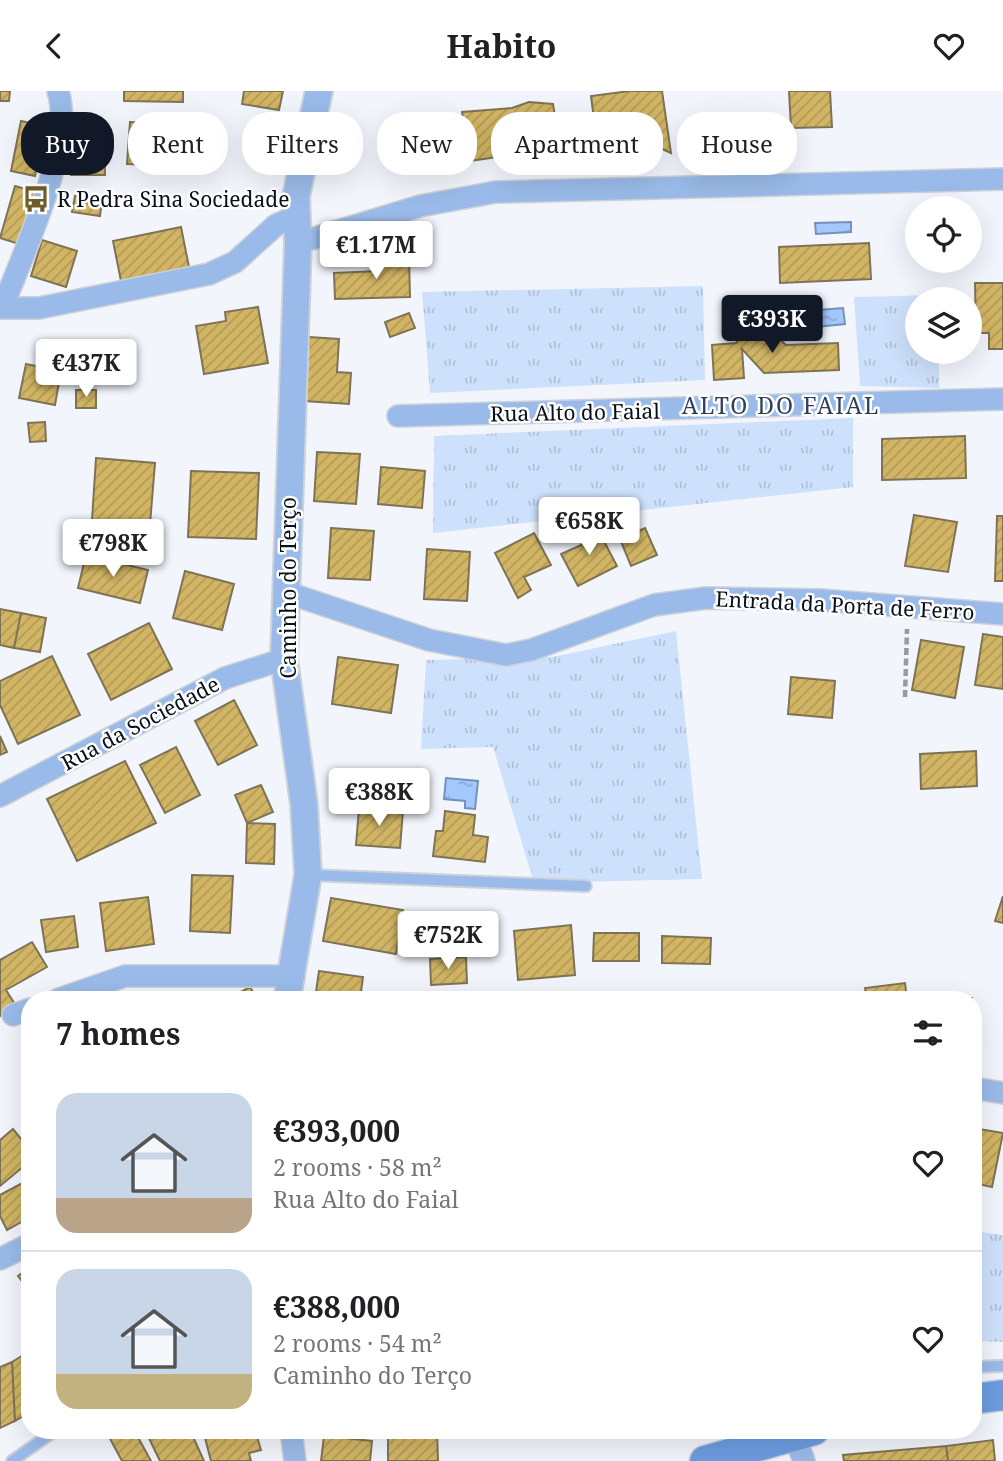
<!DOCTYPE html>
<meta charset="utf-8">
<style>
body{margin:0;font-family:"Noto Serif",serif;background:#f6f6f6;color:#202124;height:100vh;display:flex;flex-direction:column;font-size:26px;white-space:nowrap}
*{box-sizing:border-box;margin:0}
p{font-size:23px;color:#757577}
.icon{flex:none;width:38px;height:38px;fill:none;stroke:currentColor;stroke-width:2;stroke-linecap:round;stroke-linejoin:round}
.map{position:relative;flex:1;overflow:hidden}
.side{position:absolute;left:21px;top:900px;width:961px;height:448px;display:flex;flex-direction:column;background:#fff;border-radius:28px;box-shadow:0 7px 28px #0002}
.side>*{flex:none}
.banner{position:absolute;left:21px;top:21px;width:962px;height:63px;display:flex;gap:14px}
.fabs{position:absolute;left:905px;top:105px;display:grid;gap:14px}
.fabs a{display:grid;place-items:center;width:77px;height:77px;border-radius:50%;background:#fff;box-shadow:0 7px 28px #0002;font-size:35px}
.price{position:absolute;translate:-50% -60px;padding:0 16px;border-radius:7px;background:#fff;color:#222;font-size:23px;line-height:46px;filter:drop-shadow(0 2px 4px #0008)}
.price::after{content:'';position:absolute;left:50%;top:42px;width:21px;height:16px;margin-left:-10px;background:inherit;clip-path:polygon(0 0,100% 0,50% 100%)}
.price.selected{background:#111827;color:#fff}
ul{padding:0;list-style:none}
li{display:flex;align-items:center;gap:21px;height:175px;padding:0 35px}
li+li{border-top:2px solid #e0e0e0}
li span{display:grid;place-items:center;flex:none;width:196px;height:140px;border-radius:21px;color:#555}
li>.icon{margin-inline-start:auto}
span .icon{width:84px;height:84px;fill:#fffc;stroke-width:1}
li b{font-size:30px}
h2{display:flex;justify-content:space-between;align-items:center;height:84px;padding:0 35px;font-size:30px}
.chip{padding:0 24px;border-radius:28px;background:#fff;box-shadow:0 7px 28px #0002;font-size:24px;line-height:63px}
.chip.selected{background:#111827;color:#fff}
header{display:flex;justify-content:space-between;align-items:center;height:91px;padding:0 35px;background:#fff;font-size:32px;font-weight:700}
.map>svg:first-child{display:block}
</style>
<header><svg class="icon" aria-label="back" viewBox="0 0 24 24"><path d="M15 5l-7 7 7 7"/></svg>Habito<svg class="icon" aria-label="heart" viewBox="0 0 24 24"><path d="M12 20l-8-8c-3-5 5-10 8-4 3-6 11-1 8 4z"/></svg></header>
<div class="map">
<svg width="1003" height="1370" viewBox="0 0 1003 1370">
<defs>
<pattern id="grass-tufts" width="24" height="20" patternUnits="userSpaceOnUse" patternTransform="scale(1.75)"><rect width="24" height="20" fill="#cee1fc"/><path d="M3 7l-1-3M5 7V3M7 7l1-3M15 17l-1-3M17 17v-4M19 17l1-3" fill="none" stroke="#b0c0d7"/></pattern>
<pattern id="water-ripples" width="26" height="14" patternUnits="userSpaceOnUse" patternTransform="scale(1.75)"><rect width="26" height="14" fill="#a3c8fd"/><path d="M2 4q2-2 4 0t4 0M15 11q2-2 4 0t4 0" fill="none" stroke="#8babd8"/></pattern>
<pattern id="building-hatch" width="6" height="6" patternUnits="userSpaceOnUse" patternTransform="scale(1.75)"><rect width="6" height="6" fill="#d2b564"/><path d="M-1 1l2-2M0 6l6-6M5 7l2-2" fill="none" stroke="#b39b56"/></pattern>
</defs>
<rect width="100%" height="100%" fill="#f2f6fc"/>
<path fill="url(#grass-tufts)" d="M703 195 705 289 430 302 422 201Z
M938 204V208H917V261H939V297L860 295 854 206Z
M853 327V396L433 442 434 345Z
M676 540 702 788 534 792 493 656 421 658 426 569 553 566Z
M973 1140 1003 1144V1251L973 1250Z"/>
<path fill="url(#water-ripples)" stroke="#7591b9" stroke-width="2" d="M851 131V141L816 143 815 132Z
M843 217 845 233 806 237 805 220Z
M446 687 478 690 475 718 465 717V710L444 708Z"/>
<path fill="url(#building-hatch)" stroke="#7e7355" stroke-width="2" d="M0 0H10L9 10H0Z
M124 0H183V11L124 10Z
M244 0H283L279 19 242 13Z
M630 0H662L671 62 651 53 598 60 591 5Z
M789 0H830L832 36 791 37Z
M529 11 553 13 560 57 469 70 462 21 512 17Z
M21 30 46 35 35 85 11 80Z
M130 31 175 34 172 75 127 73Z
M71 44H104L105 84H71Z
M15 95 36 101 19 153 0 147Z
M75 105 102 109 100 125 72 121Z
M181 136 189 176 121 190 113 150Z
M42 149 77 160 66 196 31 185Z
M869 152 871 188 780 192 779 156Z
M409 165 410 206 335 208 334 182 378 180 377 166Z
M975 192H1003V258H989V242H976Z
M258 216 268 272 204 283 196 235 226 230 225 221Z
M409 222 415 237 390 246 385 231Z
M757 228 786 254 838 252 839 279 764 282 742 258 744 287 714 289 712 254 736 252Z
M309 246 339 248 337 281 351 282 349 313 304 310Z
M26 273 61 280 55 314 19 307Z
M76 299H96V317H76Z
M45 331 46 350 30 351 28 332Z
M965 345 966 387 882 389V348Z
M317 361 360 363 356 413 314 410Z
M96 367 155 372 150 433 92 429Z
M381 376 425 380 422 417 378 413Z
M191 380 259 382 256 448 188 446Z
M914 424 957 431 948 481 905 475Z
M997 425H1003V490H995Z
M594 431 617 475 578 495 561 463 588 451 581 438Z
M331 437 374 440 370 489 328 487Z
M645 437 657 464 631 475 620 448Z
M534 442 551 474 524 486 531 499 518 507 495 462Z
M427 458 470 461 467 510 424 508Z
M86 464 148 479 140 512 78 497Z
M185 480 234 493 222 539 173 527Z
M0 518 21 522 14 557 0 554Z
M21 522 46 527 40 561 14 557Z
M149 532 172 578 111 609 88 563Z
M983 543 1003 546V598L975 594Z
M921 549 964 556 955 607 912 599Z
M52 565 80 624 18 653 0 614V590Z
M338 566 398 574 391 622 332 613Z
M791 586 835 590 832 627 788 623Z
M234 609 257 654 218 674 195 630Z
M0 645 7 661 0 664Z
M176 656 200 704 165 722 140 674Z
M976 660 977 695 921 698 920 663Z
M125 670 156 732 77 770 47 708Z
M261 694 273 721 247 732 235 704Z
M359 717 403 720 400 757 356 754Z
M445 720 475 724 473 744 488 746 485 771 433 765 436 740H443Z
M247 732 275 733 274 773 246 772Z
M192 784 233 785 230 842 190 840Z
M1003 805V832L995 830Z
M148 806 154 853 106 860 100 812Z
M331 807 403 819 396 863 323 850Z
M74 825 78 856 46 861 41 829Z
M571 834 575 884 518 889 514 840Z
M594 842H639V870H593Z
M662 845 711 847 710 873 662 872Z
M32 851 47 876 6 899 16 915 0 925V869Z
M466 866 467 892 431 894 430 868Z
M319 880 363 886 360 908H315Z
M905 892 907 908H867L865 897Z
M250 896 257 908H227Z
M941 907H972V908H941Z
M973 1037 1003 1042 992 1096 973 1092Z
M13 1038 30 1059V1070L0 1095V1049Z
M30 1088V1126L7 1139 0 1125V1104Z
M30 1176V1201L18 1185Z
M30 1260V1321L15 1330 12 1271Z
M12 1271 15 1330 0 1337V1276Z
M119 1339H134L151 1370H122L108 1344Z
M145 1339H190L204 1370H160Z
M203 1339H255L261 1359 249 1362 251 1370H211Z
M388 1339H437L438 1370H388Z
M324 1345 372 1350 370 1370H321Z
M993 1349 995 1370H948L946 1355Z
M946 1355 948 1370H844L843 1364Z"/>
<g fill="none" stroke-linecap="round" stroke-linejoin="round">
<defs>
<path id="service" d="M309 784 586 795
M973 1276 1003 1275
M12 1370 56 1339"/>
<path id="minor" d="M298 152 420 115 496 101 1003 88
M3 215C23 163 75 53 58 0
M0 217H39L209 183 235 171 276 134 297 125
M398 325 1003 308
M285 501 429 549 506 564 531 559 654 514 706 507 820 509 1003 523
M0 705 225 587 284 568
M59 908 125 885H294
M13 924 30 918
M973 997 1003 1002
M0 1168 30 1153
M291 1339 295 1370
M794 1343 804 1370"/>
<path id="tertiary" d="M287 908 308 784 304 713 284 568 298 152 296 105 319 0"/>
<path id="secondary" d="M973 1308 1003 1304
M705 1370 814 1339"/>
</defs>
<use href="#service" stroke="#cdd1d8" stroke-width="14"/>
<use href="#minor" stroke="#cdd1d8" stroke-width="24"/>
<use href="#tertiary" stroke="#cdd1d8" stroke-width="30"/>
<use href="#secondary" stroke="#cdd1d8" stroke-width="33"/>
<path stroke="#959ba2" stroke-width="4.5" stroke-dasharray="7 3.5" stroke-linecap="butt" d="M905 606 907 538"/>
<use href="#service" stroke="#9abbe9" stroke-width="10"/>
<use href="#minor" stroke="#9abbe9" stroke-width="21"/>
<use href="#tertiary" stroke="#9abbe9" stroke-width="26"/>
<use href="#secondary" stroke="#6c9ce0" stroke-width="30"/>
</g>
<defs>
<symbol id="bus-bare" viewBox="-9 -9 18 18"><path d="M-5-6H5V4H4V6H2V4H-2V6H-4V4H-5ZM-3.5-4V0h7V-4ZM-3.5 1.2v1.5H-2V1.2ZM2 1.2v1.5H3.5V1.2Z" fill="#6e5d2b" stroke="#fff" stroke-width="2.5" paint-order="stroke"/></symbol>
</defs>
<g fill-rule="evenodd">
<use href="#bus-bare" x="17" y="89" width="38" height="38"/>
</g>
<g text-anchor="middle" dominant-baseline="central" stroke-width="5" stroke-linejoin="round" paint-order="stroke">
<g font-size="21" fill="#09101a" stroke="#fff" text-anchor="start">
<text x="57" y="108">R Pedra Sina Sociedade</text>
</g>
<g font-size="21" fill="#09101a" stroke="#fff">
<text transform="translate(575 321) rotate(-1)">Rua Alto do Faial</text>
<text transform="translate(288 497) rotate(-90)">Caminho do Terço</text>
<text transform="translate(845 514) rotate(3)">Entrada da Porta de Ferro</text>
<text transform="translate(140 632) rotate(-28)">Rua da Sociedade</text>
</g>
<g font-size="23" letter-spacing="2" fill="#2f3f57" stroke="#fff">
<text x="781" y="314">ALTO DO FAIAL</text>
</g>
</g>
</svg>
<div class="fabs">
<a><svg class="icon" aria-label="locate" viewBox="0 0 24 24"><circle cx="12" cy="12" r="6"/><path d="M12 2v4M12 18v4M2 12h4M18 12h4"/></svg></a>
<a><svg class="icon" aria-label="layers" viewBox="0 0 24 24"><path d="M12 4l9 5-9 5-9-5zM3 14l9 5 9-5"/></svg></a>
</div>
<b class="price" style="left:376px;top:190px">€1.17M</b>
<b class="price selected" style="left:772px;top:264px">€393K</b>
<b class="price" style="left:86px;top:308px">€437K</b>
<b class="price" style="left:589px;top:466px">€658K</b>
<b class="price" style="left:113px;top:488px">€798K</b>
<b class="price" style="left:379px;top:737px">€388K</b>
<b class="price" style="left:448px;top:880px">€752K</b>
<div class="banner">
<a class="chip selected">Buy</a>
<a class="chip">Rent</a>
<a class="chip">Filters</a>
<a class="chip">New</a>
<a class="chip">Apartment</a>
<a class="chip">House</a>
</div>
<section class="side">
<h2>7 homes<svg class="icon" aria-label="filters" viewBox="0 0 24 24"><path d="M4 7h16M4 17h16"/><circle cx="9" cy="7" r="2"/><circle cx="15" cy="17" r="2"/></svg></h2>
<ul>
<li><span style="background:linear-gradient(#c9d6e8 75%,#b9a48a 0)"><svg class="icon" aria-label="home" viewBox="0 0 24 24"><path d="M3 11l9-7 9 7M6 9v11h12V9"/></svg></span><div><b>€393,000</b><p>2 rooms · 58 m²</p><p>Rua Alto do Faial</p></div><svg class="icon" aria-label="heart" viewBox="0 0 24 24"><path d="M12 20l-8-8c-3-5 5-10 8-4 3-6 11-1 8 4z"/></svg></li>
<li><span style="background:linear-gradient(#c9d6e8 75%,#c2b280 0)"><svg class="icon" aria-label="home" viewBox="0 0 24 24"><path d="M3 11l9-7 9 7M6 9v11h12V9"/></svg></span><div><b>€388,000</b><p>2 rooms · 54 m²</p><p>Caminho do Terço</p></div><svg class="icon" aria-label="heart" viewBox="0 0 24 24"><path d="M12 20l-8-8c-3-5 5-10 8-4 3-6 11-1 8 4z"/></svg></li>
</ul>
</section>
</div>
